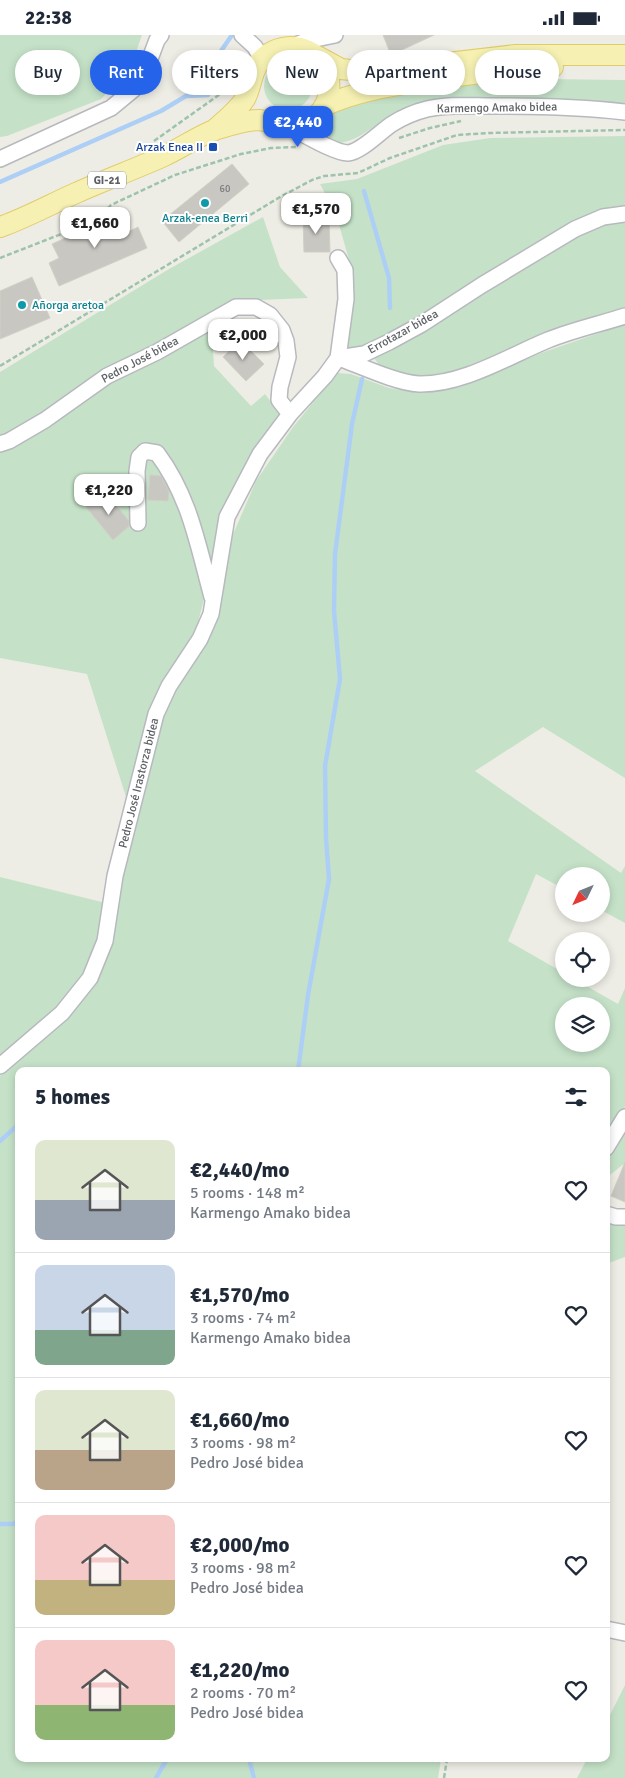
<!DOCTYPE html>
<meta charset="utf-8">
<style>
body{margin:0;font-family:Signika,sans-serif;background:#f6f6f7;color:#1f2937;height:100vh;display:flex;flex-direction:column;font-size:19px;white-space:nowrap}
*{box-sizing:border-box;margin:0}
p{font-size:16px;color:#747a83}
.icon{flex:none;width:28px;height:28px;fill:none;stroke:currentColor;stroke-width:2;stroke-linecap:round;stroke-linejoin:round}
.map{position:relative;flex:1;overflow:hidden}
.drawer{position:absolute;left:15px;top:1032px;width:595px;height:695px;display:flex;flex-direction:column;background:#fff;border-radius:10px;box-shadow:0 2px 8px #0003}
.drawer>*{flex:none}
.top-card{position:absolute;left:15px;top:15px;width:595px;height:45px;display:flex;gap:10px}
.needle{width:32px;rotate:227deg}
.buttons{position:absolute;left:555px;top:832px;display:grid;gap:10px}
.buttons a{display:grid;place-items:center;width:55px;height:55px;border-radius:50%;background:#fff;box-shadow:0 2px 8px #0003;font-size:25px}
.price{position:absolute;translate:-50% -42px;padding:0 11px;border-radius:10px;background:#fff;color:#222;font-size:16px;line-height:32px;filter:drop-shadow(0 1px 2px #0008)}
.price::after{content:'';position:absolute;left:50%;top:30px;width:15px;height:11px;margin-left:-8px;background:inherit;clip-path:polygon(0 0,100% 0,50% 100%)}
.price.active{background:#2563eb;color:#fff}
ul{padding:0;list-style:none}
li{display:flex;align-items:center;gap:15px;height:125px;padding:0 20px}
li+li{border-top:1px solid #e0e1e3}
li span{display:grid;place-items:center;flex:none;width:140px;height:100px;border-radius:10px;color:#555}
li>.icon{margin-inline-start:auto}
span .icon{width:60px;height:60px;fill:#fffc;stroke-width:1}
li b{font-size:21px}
h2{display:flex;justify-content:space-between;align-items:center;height:60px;padding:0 20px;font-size:21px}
.chip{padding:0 18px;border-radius:22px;background:#fff;box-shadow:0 2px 8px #0003;font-size:18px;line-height:45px}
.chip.active{background:#2563eb;color:#fff}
.status{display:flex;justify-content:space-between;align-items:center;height:35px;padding:0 25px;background:#fff;direction:ltr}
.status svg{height:14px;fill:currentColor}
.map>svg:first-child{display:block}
</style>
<div class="status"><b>22:38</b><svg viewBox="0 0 49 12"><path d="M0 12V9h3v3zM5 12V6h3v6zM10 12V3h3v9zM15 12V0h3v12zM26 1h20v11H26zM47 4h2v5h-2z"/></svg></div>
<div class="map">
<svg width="625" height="1743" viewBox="0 0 625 1743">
<rect width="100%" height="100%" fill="#eeede5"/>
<path fill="#c5e2c8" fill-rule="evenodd" d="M0 0H142L130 34 101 64 7 101 0 102Z
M264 51a24 24 0 1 1 48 0a24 24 0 1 1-48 0Z
M543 44 625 45V73L407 74C399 78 390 81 382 86 367 96 355 107 337 108L329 102 325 92 328 82 341 72 365 60 476 47Z
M625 101V172H617L586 181 493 235 417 286 373 307 352 315 345 308 353 239 336 179 320 149 357 144 443 110 490 103Z
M263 182 280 232 308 263 238 266 206 282 212 300 214 331 251 371 265 359 281 380 247 431 209 545 196 595 160 655 127 765 87 639 0 623V337L169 234Z
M625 186V272L555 294 489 324 443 342H425L401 338 379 330 374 323 379 316 408 307 502 244 596 191Z
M625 289V743L543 692 475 736 621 838 625 831V888L601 875V841H564V854L536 839 508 906 564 938V944H574L618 969 625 953V1072L606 1104V1036H19V1724H441L438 1743H0V1041L61 989 93 953 107 923 120 840 165 675 208 600 231 504 256 446 293 392 337 338 351 339 389 353 420 358 460 352 541 318ZM564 971H601V1009H564Z
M0 842 106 868C103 884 102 903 96 917 78 960 35 994 0 1023Z
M625 1097V1128L606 1143V1126Z
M606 1185 625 1191V1222L606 1229Z
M625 1650V1743H577L587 1724H606V1688Z"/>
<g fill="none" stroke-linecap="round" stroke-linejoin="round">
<path stroke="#aecff5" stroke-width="4.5" d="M186 61 208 60
M0 147 161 76 186 61 201 45 232 0
M364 156 389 243 390 273
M298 1036 308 960 329 844 326 803 325 731 340 644 334 576 335 519 352 389 362 344
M0 1106 19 1089
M0 1489H13L19 1486
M249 1724 254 1743
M156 1743 167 1724"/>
</g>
<path fill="#c9c7c2" stroke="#d2cfc4" d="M383 0H434L391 20Z
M232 129 249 149 179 207 162 186Z
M120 179 128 197 138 192 147 213 59 251 49 228 59 223 52 209Z
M303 182H329L330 217H304Z
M32 242 50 283 0 304V256Z
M240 305 264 329 246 346 223 322Z
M150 440 161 441 169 456 168 466 148 465Z
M105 457 129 486V491L113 505 86 472Z
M625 1127V1167L611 1161Z"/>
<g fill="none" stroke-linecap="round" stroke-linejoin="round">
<defs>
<path id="minor" d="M242 0 255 12 262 24
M291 12 306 6 335 0
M286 90C300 97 334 118 348 118 361 117 381 96 392 89 403 82 415 77 427 74 448 69 471 71 492 71 536 71 581 72 625 77
M0 124 111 73 134 54 145 37 157 5 161 0
M338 323 364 319 389 307 422 289 482 250 575 194 603 182 625 179
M339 323C361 331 397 348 419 349 463 350 509 321 548 305 573 295 600 289 625 281
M0 409 9 406 45 385 107 341 157 317 236 272H256L270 280 282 295 286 306 288 322 280 352 279 365 290 379
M138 488 137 436 139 422 145 416 157 418C190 462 198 511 212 562
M0 1031 62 978 90 943 105 906 115 841 156 679 169 651 200 604 211 579 227 482 260 419 290 379 325 341 338 323 346 264 345 235 338 223
M606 1113 625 1082
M606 1179 616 1182H625
M606 1594 625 1598"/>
<path id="major" d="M317 21 341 34 369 37 516 20H625
M324 71C363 53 401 50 443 43 479 38 516 33 553 32
M0 192C26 183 51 169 76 158 105 145 135 134 164 121 181 113 197 102 214 95 227 91 245 85 259 85 267 86 276 88 285 90 304 93 323 81 328 62 331 51 329 38 323 29 307 4 267 7 255 35 251 44 250 55 245 64 237 76 224 86 213 96"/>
</defs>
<use href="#minor" stroke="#b7b9be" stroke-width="18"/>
<use href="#major" stroke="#e1cc6b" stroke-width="22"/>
<path stroke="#9ec3ac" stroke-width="2.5" stroke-dasharray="5 2.5" stroke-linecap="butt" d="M399 103 430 93 461 86
M154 106 223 57 230 49 242 19
M0 223 97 185 111 170 175 140 241 119 271 113 297 112
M0 331 280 162 312 145 324 141 358 138 390 123 457 100 488 98 625 95
M444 1743 447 1724"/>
<use href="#minor" stroke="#fff" stroke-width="15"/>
<use href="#major" stroke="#f6f1b2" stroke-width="20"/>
</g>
<rect fill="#1a4fb4" stroke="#fff" stroke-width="2" x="208" y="107" width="10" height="10" rx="2.5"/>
<g fill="#0f9aa8" stroke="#fff" stroke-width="2">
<circle cx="205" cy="168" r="5"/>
<circle cx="22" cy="270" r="5"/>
</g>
<g text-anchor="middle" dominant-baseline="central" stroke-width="4" stroke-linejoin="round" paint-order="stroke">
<g font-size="10" fill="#78797c">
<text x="225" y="154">60</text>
</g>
<rect fill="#fff" stroke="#8e8f92" stroke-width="1" x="88" y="136.5" width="38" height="17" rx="4"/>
<g font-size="11" font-weight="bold" fill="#5d5f64">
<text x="107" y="145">GI-21</text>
</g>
<g font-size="12" fill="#5d5f64" stroke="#fff">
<text transform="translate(497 73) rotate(-1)">Karmengo Amako bidea</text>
<text transform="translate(403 297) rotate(-29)">Errotazar bidea</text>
<text transform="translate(140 325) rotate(-28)">Pedro José bidea</text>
<text transform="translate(139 748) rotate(-76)">Pedro José Irastorza bidea</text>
</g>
<g font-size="12" fill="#164399" stroke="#fff" text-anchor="end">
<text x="203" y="112">Arzak Enea II</text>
</g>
<g font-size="12" fill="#0d838f" stroke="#fff">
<text x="205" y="183">Arzak-enea Berri</text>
<text x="32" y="270" text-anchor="start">Añorga aretoa</text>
</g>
</g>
</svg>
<div class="buttons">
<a><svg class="needle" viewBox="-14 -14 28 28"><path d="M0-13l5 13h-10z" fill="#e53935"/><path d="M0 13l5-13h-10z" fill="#747a83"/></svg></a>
<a><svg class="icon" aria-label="locate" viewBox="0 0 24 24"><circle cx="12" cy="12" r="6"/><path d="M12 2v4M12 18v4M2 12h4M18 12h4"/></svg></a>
<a><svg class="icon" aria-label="layers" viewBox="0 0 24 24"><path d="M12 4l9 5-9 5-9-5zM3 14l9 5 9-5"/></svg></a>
</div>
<b class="price active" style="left:298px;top:113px">€2,440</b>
<b class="price" style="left:316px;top:200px">€1,570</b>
<b class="price" style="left:95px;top:214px">€1,660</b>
<b class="price" style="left:243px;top:326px">€2,000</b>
<b class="price" style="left:109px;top:481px">€1,220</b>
<div class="top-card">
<a class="chip">Buy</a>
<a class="chip active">Rent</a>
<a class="chip">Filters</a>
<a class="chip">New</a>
<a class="chip">Apartment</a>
<a class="chip">House</a>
</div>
<section class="drawer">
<h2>5 homes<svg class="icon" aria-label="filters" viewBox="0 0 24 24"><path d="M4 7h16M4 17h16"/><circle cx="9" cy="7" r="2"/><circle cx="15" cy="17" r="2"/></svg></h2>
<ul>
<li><span style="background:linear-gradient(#dfe7d0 60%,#9aa5b1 0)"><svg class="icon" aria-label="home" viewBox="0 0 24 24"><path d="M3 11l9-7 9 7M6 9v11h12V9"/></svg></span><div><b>€2,440/mo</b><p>5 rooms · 148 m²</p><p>Karmengo Amako bidea</p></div><svg class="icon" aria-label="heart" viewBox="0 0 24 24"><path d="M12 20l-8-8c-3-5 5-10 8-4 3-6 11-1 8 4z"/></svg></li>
<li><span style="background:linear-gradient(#c9d6e8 65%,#7fa58c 0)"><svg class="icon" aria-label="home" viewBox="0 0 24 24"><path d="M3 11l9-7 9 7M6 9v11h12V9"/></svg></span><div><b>€1,570/mo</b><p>3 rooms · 74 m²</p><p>Karmengo Amako bidea</p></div><svg class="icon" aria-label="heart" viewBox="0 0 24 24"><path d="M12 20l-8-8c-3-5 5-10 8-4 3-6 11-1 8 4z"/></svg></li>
<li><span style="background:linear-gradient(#dfe7d0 60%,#b9a48a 0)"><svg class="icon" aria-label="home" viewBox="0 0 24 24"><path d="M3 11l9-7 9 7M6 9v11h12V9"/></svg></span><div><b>€1,660/mo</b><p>3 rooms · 98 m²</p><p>Pedro José bidea</p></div><svg class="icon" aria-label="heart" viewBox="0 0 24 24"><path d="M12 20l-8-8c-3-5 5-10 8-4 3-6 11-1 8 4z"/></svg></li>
<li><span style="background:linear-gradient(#f6c9c9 65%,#c2b280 0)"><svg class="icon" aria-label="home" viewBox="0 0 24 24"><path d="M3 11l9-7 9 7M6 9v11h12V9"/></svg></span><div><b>€2,000/mo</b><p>3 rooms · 98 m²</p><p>Pedro José bidea</p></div><svg class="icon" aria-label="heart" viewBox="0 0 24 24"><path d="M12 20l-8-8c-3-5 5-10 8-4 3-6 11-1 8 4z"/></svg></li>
<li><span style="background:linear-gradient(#f6c9c9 65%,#8fb573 0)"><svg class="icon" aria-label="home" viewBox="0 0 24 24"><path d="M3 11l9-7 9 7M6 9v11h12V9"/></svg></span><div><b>€1,220/mo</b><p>2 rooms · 70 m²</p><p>Pedro José bidea</p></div><svg class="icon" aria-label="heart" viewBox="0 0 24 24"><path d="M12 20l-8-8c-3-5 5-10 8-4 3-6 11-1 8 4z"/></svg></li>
</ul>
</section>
</div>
